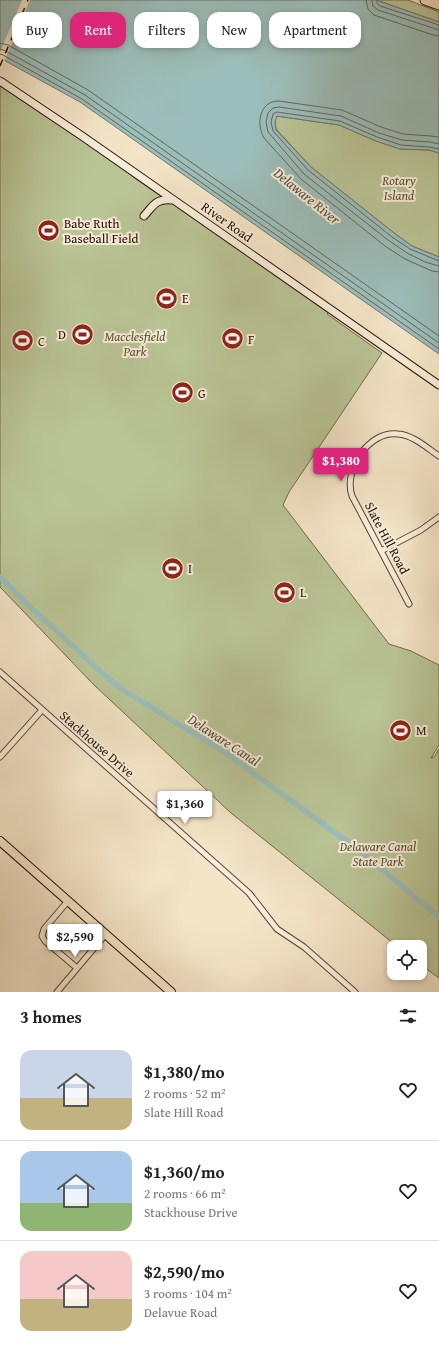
<!DOCTYPE html>
<meta charset="utf-8">
<style>
body{margin:0;font-family:"Gentium Book Plus",serif;background:#f6f6f6;color:#222;height:100vh;display:flex;flex-direction:column;font-size:15px;white-space:nowrap}
*{box-sizing:border-box;margin:0}
p{font-size:13px;color:#767676}
.icon{flex:none;width:22px;height:22px;fill:none;stroke:currentColor;stroke-width:2;stroke-linecap:round;stroke-linejoin:round}
.map{position:relative;height:992px;overflow:hidden}
.panel{display:flex;flex-direction:column;background:#fff;flex:1}
.panel>*{flex:none}
.banner{position:absolute;left:12px;top:12px;width:415px;height:36px;display:flex;gap:8px}
.fabs{position:absolute;left:387px;top:940px;display:grid;gap:8px}
.fabs a{display:grid;place-items:center;width:40px;height:40px;border-radius:8px;background:#fff;box-shadow:0 2px 6px #0003;font-size:20px}
.price{position:absolute;translate:-50% -34px;padding:0 9px;border-radius:4px;background:#fff;color:#222;font-size:13px;line-height:26px;filter:drop-shadow(0 1px 2px #0008)}
.price::after{content:'';position:absolute;left:50%;top:24px;width:12px;height:9px;margin-left:-6px;background:inherit;clip-path:polygon(0 0,100% 0,50% 100%)}
.price.selected{background:#db2777;color:#fff}
ul{padding:0;list-style:none}
li{display:flex;align-items:center;gap:12px;height:100px;padding:0 20px}
li+li{border-top:1px solid #e0e0e0}
li span{display:grid;place-items:center;flex:none;width:112px;height:80px;border-radius:12px;color:#555}
li>.icon{margin-inline-start:auto}
span .icon{width:48px;height:48px;fill:#fffc;stroke-width:1}
li b{font-size:17px}
h2{display:flex;justify-content:space-between;align-items:center;height:48px;padding:0 20px;font-size:17px}
.pill{padding:0 14px;border-radius:12px;background:#fff;box-shadow:0 2px 6px #0003;font-size:14px;line-height:36px}
.pill.selected{background:#db2777;color:#fff}
.map>svg:first-child{display:block}
</style>
<div class="map">
<svg width="439" height="992" viewBox="0 0 439 992">
<rect width="100%" height="100%" fill="#f4e5c8"/>
<filter id="stains"><feTurbulence type="fractalNoise" baseFrequency=".005" numOctaves="4"/><feColorMatrix values="0 0 0 0 .2 0 0 0 0 .09 0 0 0 0 .02 0 0 0 .5 -.17"/></filter>
<radialGradient id="worn" r=".72"><stop offset=".6" stop-color="#630" stop-opacity="0"/><stop offset="1" stop-color="#630" stop-opacity=".3"/></radialGradient>
<path fill="#bac596" stroke="#716a4c" d="M376 0H408L439 12V22Z
M0 83 130 173 133 177 171 203H173L329 312 327 314 382 353 289 492 283 505 389 644 411 651 439 665V745L431 758 434 757 439 749V978L420 964V947H398L231 813 94 685 0 587Z
M276 116 339 125 376 141 400 149 429 150 439 153V257L412 246 394 233 311 167 276 129 275 122Z"/>
<path fill="#9cbeba" stroke="#6e7870" d="M0 0H376L439 22V153L429 150 400 149 376 141 339 125 277 116 275 122 276 130 311 167 394 233 412 246 439 257V354L80 102 0 58Z"/>
<path fill="#f4e5c8" d="M22 0H30L4 62 0 60V52Z"/>
<g fill="none" stroke-linecap="round" stroke-linejoin="round">
<path stroke="#62675e" stroke-width="1" d="M366 0 368 9 374 15 433 35 439 36
M372 0 373 6 378 10 439 30
M377 0V3L380 6 439 25
M0 43 8 45 88 90 439 336
M0 49 6 51 85 95 439 343
M0 54 3 55 82 99 439 349
M439 137 431 136 403 134 381 127 342 110 279 101C259 101 256 124 264 138L301 179 385 246 405 259 432 271 439 272
M439 144 430 142 402 140 379 133 341 116 279 107 273 108 268 113 266 122 268 132 304 174 388 240 407 253 425 262 439 266
M439 149 429 147 401 145 377 137 340 121 277 112 273 114 271 122 273 131 308 170 392 237 410 249 439 261"/>
<path stroke="#9cbeba" stroke-width="5.5" d="M0 577 27 604 99 670 123 690 227 754 360 851 439 917"/>
<defs>
<path id="minor" d="M381 551 421 530 439 517
M409 604 352 496C343 470 369 430 398 434 413 435 427 448 439 456
M0 672 249 893 277 929 304 947 355 992
M0 757 42 710
M68 901 44 929 42 936 45 941 77 968
M57 992 106 934"/>
<path id="secondary" d="M0 81 82 136 439 385
M144 216C153 206 156 198 172 200"/>
<path id="primary" d="M0 841 171 992"/>
<path id="trunk" d="M425 0 439 5"/>
</defs>
<use href="#minor" stroke="#5b4533" stroke-width="7"/>
<use href="#secondary" stroke="#281001" stroke-width="9"/>
<use href="#primary" stroke="#281001" stroke-width="10"/>
<use href="#trunk" stroke="#281001" stroke-width="11"/>
<use href="#minor" stroke="#f8eedb" stroke-width="5"/>
<use href="#secondary" stroke="#f8eedb" stroke-width="7"/>
<use href="#primary" stroke="#f4e5c8" stroke-width="8"/>
<use href="#trunk" stroke="#f4e5c8" stroke-width="9"/>
<path stroke="#281001" stroke-width="1.5" stroke-dasharray="7 7" stroke-linecap="butt" d="M0 66 28 0"/>
</g>
<defs>
<symbol id="stadium-disc" viewBox="-11 -11 22 22"><circle r="9.5" fill="#8f2418" stroke="#f8eedb"/><path d="M0-5a6.5 5 0 1 0 0 10a6.5 5 0 1 0 0-10ZM-3.5-1.8h7v3.6h-7Z" fill="#fff"/></symbol>
</defs>
<g fill-rule="evenodd">
<use href="#stadium-disc" x="36" y="218" width="25" height="25"/>
<use href="#stadium-disc" x="154" y="286" width="25" height="25"/>
<use href="#stadium-disc" x="70" y="322" width="25" height="25"/>
<use href="#stadium-disc" x="220" y="326" width="25" height="25"/>
<use href="#stadium-disc" x="10" y="328" width="25" height="25"/>
<use href="#stadium-disc" x="170" y="380" width="25" height="25"/>
<use href="#stadium-disc" x="160" y="556" width="25" height="25"/>
<use href="#stadium-disc" x="272" y="580" width="25" height="25"/>
<use href="#stadium-disc" x="388" y="718" width="25" height="25"/>
</g>
<g text-anchor="middle" dominant-baseline="central" stroke-width="4" stroke-linejoin="round" paint-order="stroke">
<g font-size="13" font-style="italic" fill="#5b4f35" stroke="#f8eedb">
<text x="399" y="180">Rotary<tspan x="399" dy="15">Island</tspan></text>
<text x="135" y="336">Macclesfield<tspan x="135" dy="15">Park</tspan></text>
<text x="378" y="846">Delaware Canal<tspan x="378" dy="15">State Park</tspan></text>
</g>
<g font-size="13" fill="#281001" stroke="#f8eedb">
<text transform="translate(227 222) rotate(35)">River Road</text>
<text transform="translate(387 538) rotate(62)">Slate Hill Road</text>
<text transform="translate(97 744) rotate(41)">Stackhouse Drive</text>
</g>
<g font-size="13" fill="#281001" stroke="#f8eedb" text-anchor="start">
<text x="64" y="223">Babe Ruth<tspan x="64" dy="15">Baseball Field</tspan></text>
<text x="182" y="298">E</text>
<text x="66" y="334" text-anchor="end">D</text>
<text x="248" y="339">F</text>
<text x="38" y="341">C</text>
<text x="198" y="393">G</text>
<text x="188" y="568">I</text>
<text x="300" y="592">L</text>
<text x="416" y="730">M</text>
</g>
<g font-size="14" font-style="italic" fill="#514d42" stroke="#f8eedb">
<text transform="translate(307 196) rotate(39)">Delaware River</text>
<text transform="translate(224 740) rotate(33)">Delaware Canal</text>
</g>
</g>
<rect width="100%" height="100%" filter="url(#stains)"/>
<rect width="100%" height="100%" fill="url(#worn)"/>
</svg>
<div class="fabs">
<a><svg class="icon" aria-label="locate" viewBox="0 0 24 24"><circle cx="12" cy="12" r="6"/><path d="M12 2v4M12 18v4M2 12h4M18 12h4"/></svg></a>
</div>
<b class="price selected" style="left:341px;top:482px">$1,380</b>
<b class="price" style="left:185px;top:825px">$1,360</b>
<b class="price" style="left:75px;top:958px">$2,590</b>
<div class="banner">
<a class="pill">Buy</a>
<a class="pill selected">Rent</a>
<a class="pill">Filters</a>
<a class="pill">New</a>
<a class="pill">Apartment</a>
</div>
</div>
<section class="panel">
<h2>3 homes<svg class="icon" aria-label="filters" viewBox="0 0 24 24"><path d="M4 7h16M4 17h16"/><circle cx="9" cy="7" r="2"/><circle cx="15" cy="17" r="2"/></svg></h2>
<ul>
<li><span style="background:linear-gradient(#c9d6e8 60%,#c2b280 0)"><svg class="icon" aria-label="home" viewBox="0 0 24 24"><path d="M3 11l9-7 9 7M6 9v11h12V9"/></svg></span><div><b>$1,380/mo</b><p>2 rooms · 52 m²</p><p>Slate Hill Road</p></div><svg class="icon" aria-label="heart" viewBox="0 0 24 24"><path d="M12 20l-8-8c-3-5 5-10 8-4 3-6 11-1 8 4z"/></svg></li>
<li><span style="background:linear-gradient(#a9c7e8 65%,#8fb573 0)"><svg class="icon" aria-label="home" viewBox="0 0 24 24"><path d="M3 11l9-7 9 7M6 9v11h12V9"/></svg></span><div><b>$1,360/mo</b><p>2 rooms · 66 m²</p><p>Stackhouse Drive</p></div><svg class="icon" aria-label="heart" viewBox="0 0 24 24"><path d="M12 20l-8-8c-3-5 5-10 8-4 3-6 11-1 8 4z"/></svg></li>
<li><span style="background:linear-gradient(#f6c9c9 60%,#c2b280 0)"><svg class="icon" aria-label="home" viewBox="0 0 24 24"><path d="M3 11l9-7 9 7M6 9v11h12V9"/></svg></span><div><b>$2,590/mo</b><p>3 rooms · 104 m²</p><p>Delavue Road</p></div><svg class="icon" aria-label="heart" viewBox="0 0 24 24"><path d="M12 20l-8-8c-3-5 5-10 8-4 3-6 11-1 8 4z"/></svg></li>
</ul>
</section>
